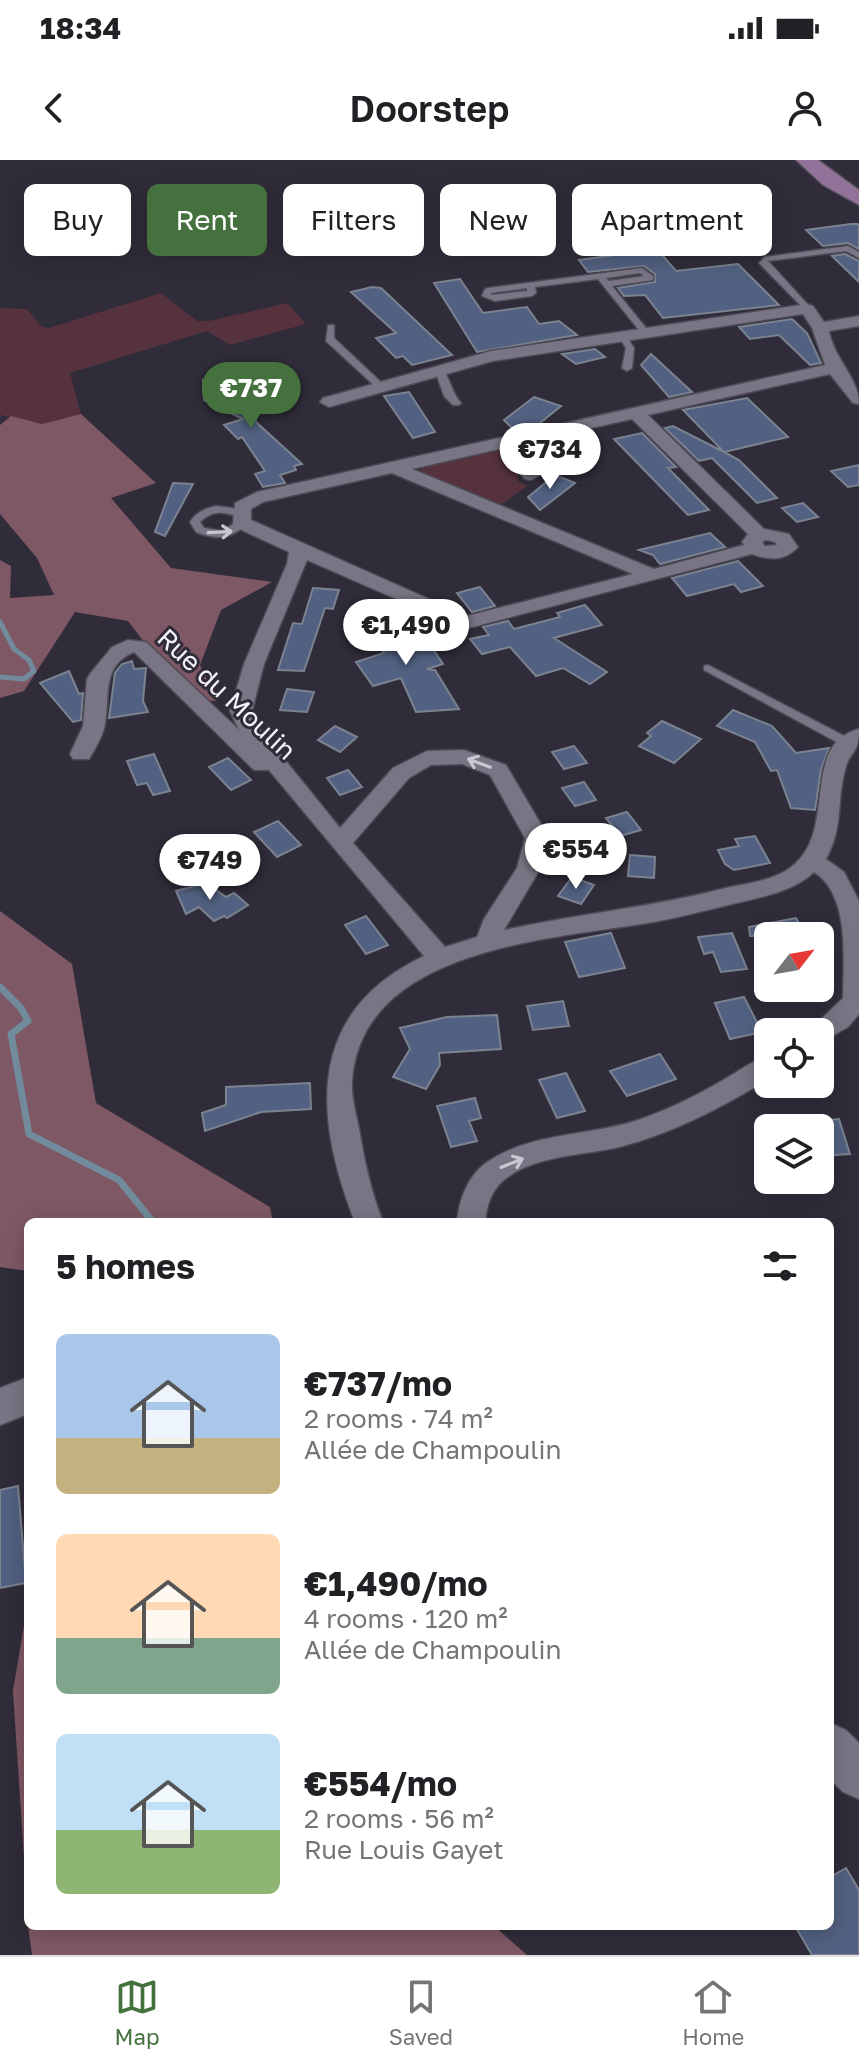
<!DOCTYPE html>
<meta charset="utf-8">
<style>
body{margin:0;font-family:"Golos Text",sans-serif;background:#f6f6f6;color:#202124;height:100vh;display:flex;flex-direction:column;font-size:30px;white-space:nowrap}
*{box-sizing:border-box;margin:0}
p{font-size:26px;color:#757577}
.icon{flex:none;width:44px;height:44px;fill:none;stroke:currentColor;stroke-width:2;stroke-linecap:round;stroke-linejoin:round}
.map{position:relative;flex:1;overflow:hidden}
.details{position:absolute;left:24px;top:1058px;width:810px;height:712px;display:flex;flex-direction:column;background:#fff;border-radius:12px;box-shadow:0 4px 20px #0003}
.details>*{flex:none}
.guide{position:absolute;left:24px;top:24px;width:812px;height:72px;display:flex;gap:16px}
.needle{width:52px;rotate:59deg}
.tools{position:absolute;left:754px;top:762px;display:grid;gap:16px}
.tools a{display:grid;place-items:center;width:80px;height:80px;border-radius:12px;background:#fff;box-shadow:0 4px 20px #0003;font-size:40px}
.price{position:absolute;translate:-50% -68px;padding:0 18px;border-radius:28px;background:#fff;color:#222;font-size:26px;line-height:52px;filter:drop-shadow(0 2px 4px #0008)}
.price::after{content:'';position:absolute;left:50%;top:48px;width:24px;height:18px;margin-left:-12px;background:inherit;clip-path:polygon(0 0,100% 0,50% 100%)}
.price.active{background:#44713e;color:#fff}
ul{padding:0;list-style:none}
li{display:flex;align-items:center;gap:24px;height:200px;padding:0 32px}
li span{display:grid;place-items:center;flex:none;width:224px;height:160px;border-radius:12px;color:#555}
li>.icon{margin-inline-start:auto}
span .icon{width:96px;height:96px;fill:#fffc;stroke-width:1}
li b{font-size:34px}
h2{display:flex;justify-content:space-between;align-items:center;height:96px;padding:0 32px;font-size:34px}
.pill{padding:0 28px;border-radius:12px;background:#fff;box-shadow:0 4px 20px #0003;font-size:28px;line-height:72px}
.pill.active{background:#44713e;color:#fff}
.status{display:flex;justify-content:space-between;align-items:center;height:56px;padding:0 40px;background:#fff;direction:ltr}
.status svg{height:22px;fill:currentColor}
header{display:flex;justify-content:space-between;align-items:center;height:104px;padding:0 32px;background:#fff;font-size:36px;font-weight:600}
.dock{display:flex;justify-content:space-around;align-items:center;height:112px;border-top:2px solid #e0e0e0;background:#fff;font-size:22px;color:#757577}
.dock a{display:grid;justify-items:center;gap:4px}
.dock .active{color:#44713e}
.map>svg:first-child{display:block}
</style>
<div class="status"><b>18:34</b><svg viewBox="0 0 49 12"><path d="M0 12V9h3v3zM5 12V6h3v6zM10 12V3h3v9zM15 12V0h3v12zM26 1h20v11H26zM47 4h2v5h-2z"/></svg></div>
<header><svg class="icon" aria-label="back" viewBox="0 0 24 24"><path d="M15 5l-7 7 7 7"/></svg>Doorstep<svg class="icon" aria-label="person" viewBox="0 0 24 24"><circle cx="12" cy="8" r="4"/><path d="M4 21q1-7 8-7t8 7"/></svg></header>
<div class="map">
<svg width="859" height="1795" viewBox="0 0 859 1795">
<rect width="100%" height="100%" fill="#302c39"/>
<path fill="#55323e" d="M161 133 197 161H209L287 143 306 164 230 185 207 171 70 213 81 254 42 264 0 255V148L27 149 42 167 49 168Z
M500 289 519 308 518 321 527 326 498 347 421 314 422 306Z"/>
<path fill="#7f5865" d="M81 254 156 323 111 338 171 408 272 422 221 450 200 505 217 541 182 539 168 513 128 461 75 452 24 531 0 538V400L11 406 10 438 54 435 37 398 0 354V265L11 256 42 264Z
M0 751 72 804 96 943 270 1047 273 1062H28V1111L0 1107Z
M28 1441V1759L13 1531Z
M28 1766H494L527 1795H32Z"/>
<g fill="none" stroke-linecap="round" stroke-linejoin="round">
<path stroke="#718b9c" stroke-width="5" d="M0 462 14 489 29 500 34 511 24 519 0 517"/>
<path stroke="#718b9c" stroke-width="7" d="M0 827 21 848 28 861 11 874 29 974 119 1020 153 1062"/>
</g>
<path fill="#526181" stroke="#7b8290" stroke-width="2" d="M851 64H859V89L848 83 823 86 806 70Z
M657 89 676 111 738 104 779 145 663 158 645 135 624 136 618 128 655 122V114L644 106 588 112 579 100Z
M845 94 859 101V122L832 96Z
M460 119 483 153 527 147 539 164 559 161 577 175 477 192 434 123Z
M372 127 381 128 452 195 412 205 403 196 396 198 376 178 396 173 351 132Z
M792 159 807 173 821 203 810 205 779 175 750 179 739 167Z
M595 189 605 197 576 204 562 194Z
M651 194 692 232 669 237 641 205Z
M220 219 238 220 239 229H251L256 262 302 304 294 306 296 310 280 315 285 323 263 327 255 314 265 311 242 277 238 279 224 265 243 259 204 240 203 220Z
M409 232 435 272 413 278 384 236Z
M534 237 561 246 535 267 515 271 504 260Z
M747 238 788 277 724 292 739 300 777 338 757 343 712 298 699 301 665 268 673 266 724 292 683 250Z
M642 273 676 307 668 308 709 350 688 355 614 279Z
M549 283 566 301 544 306 528 287Z
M859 305V325L848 327 831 311Z
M555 315 575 323 540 350 528 337Z
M173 323 193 324 165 376 155 372Z
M803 343 818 357 797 362 782 348Z
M710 373 725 387 660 404 653 395 639 390Z
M738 401 763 426 741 432 734 424 687 436 672 418Z
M480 427 495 446 472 452 457 433Z
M313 428 339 430 333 449 325 448 304 511 278 510 293 463 302 464Z
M585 445 602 465 554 478 607 512 590 524 563 508 536 516 510 487 482 494 470 479 489 475 483 467 508 461 514 469 560 457 557 453Z
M383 452 410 491 430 485 443 504 427 509 435 510 459 549 416 552 401 518 373 526 356 502 384 493 359 458Z
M132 501 134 509 146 508 143 541 148 552 109 558 115 513 122 504Z
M69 511 79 534 83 533 81 560 73 562 40 523Z
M287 529 314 532 307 552 280 550Z
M733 550 772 566 796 593 829 588 821 610 815 650 791 648 777 610 771 611 755 582 717 566Z
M662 561 701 579 674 603 639 586 651 576 647 573Z
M335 566 357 577 340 592 318 580Z
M574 586 587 603 564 609 552 592Z
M154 594 170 631 153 635 147 623 137 625 127 601Z
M228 598 251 620 231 630 209 607Z
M348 610 362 627 340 635 327 618Z
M584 622 596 640 575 646 562 628Z
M627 652 641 670 620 676 606 658Z
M278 661 301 685 277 697 254 672Z
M755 676 770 703 734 710 725 704 718 690 739 686 735 679Z
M630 695 655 697 654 718 628 716Z
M572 717 594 725 581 744 558 736Z
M206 723 226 737 234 733 248 745 227 758 224 756 214 761 199 747 186 754 176 731Z
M366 756 388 785 366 794 345 765Z
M796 758 806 776H750L749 767Z
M611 773 625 808 579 817 565 782Z
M732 773 747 809 721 812 713 792 704 794 698 777Z
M744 837 762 872 730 879 715 843Z
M563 841 569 866 533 870 527 846Z
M497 855 501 889 439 893 440 905 426 929 393 917 410 889 400 868 447 857Z
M660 894 676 919 627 936 610 911Z
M566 913 585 951 557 958 539 920Z
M310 923 311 949 261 952 205 971 202 953 226 945V927Z
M475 938 481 958 469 961 477 981 451 987 437 946Z
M839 959 850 994 820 996V961Z
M18 1326 26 1423 0 1428V1330Z
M846 1708 859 1730V1795H812L795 1766H830V1717Z"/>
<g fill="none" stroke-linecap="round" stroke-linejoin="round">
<defs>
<path id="service" d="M848 86 859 92V98L846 91 768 101 810 147 811 149 807 152 759 103 765 97Z
M642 108 653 116V120L612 126 650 173 646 176 643 175 598 119 535 127 536 133 532 136 495 141 482 136 485 129 488 128ZM640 113 644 116 609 121 606 118ZM527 128V131L491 135V133Z
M328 165H334V178L384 225V229H378L326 181Z
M622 173 625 174 634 188 632 208 627 211 622 208 626 188 618 176Z
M440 207C449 213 451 232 461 243L459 245H453L444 236 435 210Z
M216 346 232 348 246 355 241 358C225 352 214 349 200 362L204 368 222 371 238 361 247 363C233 379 215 380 196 372L190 362C197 352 204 349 216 346Z
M708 505 852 580 854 583 852 586H844L704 510V506Z"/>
<path id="minor" d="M807 144 813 146 824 162 859 156V166L829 171C834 199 859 218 859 244L853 243 830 214 648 255 764 369 789 374 798 387C784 402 769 400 752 394L465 469 307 400 264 504 252 551 260 569 340 668 393 608 427 591 464 590 506 605 549 678 540 709 504 770C578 754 653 747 726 728 747 723 772 721 790 708 840 672 798 585 859 569 859 596 850 589 845 610 836 643 844 666 826 699L844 712 859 741V854L848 867 820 883V872H808L843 838C843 800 851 736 814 712 791 734 754 738 724 746 695 753 666 761 635 765 540 780 361 792 352 921 351 939 357 957 360 974 365 1005 372 1034 383 1062H355C313 955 306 852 424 796L269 610H254L134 492C101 505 110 537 105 564 103 576 95 589 89 599H73L70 594 83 566 87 519 90 514 112 487 128 480 146 482 239 570 230 551 244 504 287 404 289 392 235 367 233 363 235 343 257 332 825 205 812 168 803 154 493 201 329 247 320 242 323 238 491 191ZM632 259 748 374 742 382 744 385 654 409 412 309 499 289 525 319 531 320 540 315 515 285ZM392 313 633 414 467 456 251 360V349L263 342ZM766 380 775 382 777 385 765 386 762 382ZM462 604 490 615 525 678 517 708 484 759 477 777 445 787 353 683 409 618 431 605Z
M768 896V919C723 947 675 972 623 986 585 996 537 994 505 1019 491 1030 487 1045 485 1062H457C459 1040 468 1016 486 1003 528 973 587 976 635 961 666 951 696 936 725 919 739 911 752 901 768 896Z"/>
<path id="tertiary" d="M28 1217V1254L0 1265V1228Z
M830 1563 846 1570 859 1583V1639L843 1632 830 1619Z"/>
<path id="secondary" d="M796 0H818L859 30V45L823 25Z"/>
</defs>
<use href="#service" stroke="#4d4a55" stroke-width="3"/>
<use href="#minor" stroke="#4d4a55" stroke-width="3"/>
<use href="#tertiary" stroke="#4d4a55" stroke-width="3"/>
<use href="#secondary" stroke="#4d4a55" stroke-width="3"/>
<use href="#service" fill="#797584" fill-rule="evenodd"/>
<use href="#minor" fill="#797584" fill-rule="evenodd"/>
<use href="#tertiary" fill="#797584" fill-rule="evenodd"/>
<use href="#secondary" fill="#917399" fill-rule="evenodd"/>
</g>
<defs><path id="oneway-shaft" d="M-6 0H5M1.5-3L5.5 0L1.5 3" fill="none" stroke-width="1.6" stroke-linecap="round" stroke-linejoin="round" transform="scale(2)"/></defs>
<g stroke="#c9c7d1">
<use href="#oneway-shaft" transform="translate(220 372) rotate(-3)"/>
<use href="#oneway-shaft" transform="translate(479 603) rotate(-159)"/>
<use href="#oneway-shaft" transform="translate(512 1003) rotate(-22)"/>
</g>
<g text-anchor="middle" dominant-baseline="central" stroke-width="6" stroke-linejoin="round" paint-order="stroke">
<g font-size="26" fill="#f4f3fb" stroke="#302c39">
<text transform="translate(227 534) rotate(43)">Rue du Moulin</text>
</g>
</g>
</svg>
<div class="tools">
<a><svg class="needle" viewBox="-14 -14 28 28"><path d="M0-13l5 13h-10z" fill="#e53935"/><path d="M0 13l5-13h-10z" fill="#757577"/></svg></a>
<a><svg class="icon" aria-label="locate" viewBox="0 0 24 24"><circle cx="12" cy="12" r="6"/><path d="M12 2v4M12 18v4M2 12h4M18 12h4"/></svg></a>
<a><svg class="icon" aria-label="layers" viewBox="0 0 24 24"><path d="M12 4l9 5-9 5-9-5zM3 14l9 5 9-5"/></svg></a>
</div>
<b class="price active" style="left:251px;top:270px">€737</b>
<b class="price" style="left:550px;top:331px">€734</b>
<b class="price" style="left:406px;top:507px">€1,490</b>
<b class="price" style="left:576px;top:731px">€554</b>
<b class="price" style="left:210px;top:742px">€749</b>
<div class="guide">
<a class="pill">Buy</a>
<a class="pill active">Rent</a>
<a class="pill">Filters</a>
<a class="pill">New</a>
<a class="pill">Apartment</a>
</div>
<section class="details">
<h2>5 homes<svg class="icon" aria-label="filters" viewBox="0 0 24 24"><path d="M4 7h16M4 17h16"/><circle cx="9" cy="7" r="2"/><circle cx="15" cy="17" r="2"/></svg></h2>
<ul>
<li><span style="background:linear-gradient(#a9c7e8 65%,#c2b280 0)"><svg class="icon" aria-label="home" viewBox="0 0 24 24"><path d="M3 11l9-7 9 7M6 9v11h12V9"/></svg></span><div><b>€737/mo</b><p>2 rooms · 74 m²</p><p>Allée de Champoulin</p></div></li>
<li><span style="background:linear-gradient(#ffd9b3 65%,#7fa58c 0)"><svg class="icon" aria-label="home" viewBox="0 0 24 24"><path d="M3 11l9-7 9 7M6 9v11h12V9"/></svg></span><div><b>€1,490/mo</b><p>4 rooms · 120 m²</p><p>Allée de Champoulin</p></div></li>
<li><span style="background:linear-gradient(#bfe0f5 60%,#8fb573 0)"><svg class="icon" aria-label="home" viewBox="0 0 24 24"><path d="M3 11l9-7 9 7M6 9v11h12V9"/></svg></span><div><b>€554/mo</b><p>2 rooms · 56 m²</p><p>Rue Louis Gayet</p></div></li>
</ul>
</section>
</div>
<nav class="dock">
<a class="active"><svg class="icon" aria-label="map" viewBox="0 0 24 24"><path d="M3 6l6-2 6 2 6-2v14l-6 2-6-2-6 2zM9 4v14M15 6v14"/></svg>Map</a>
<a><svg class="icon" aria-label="saved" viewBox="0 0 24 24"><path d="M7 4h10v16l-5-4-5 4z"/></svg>Saved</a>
<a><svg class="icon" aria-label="home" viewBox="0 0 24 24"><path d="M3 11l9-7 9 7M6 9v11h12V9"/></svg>Home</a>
</nav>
